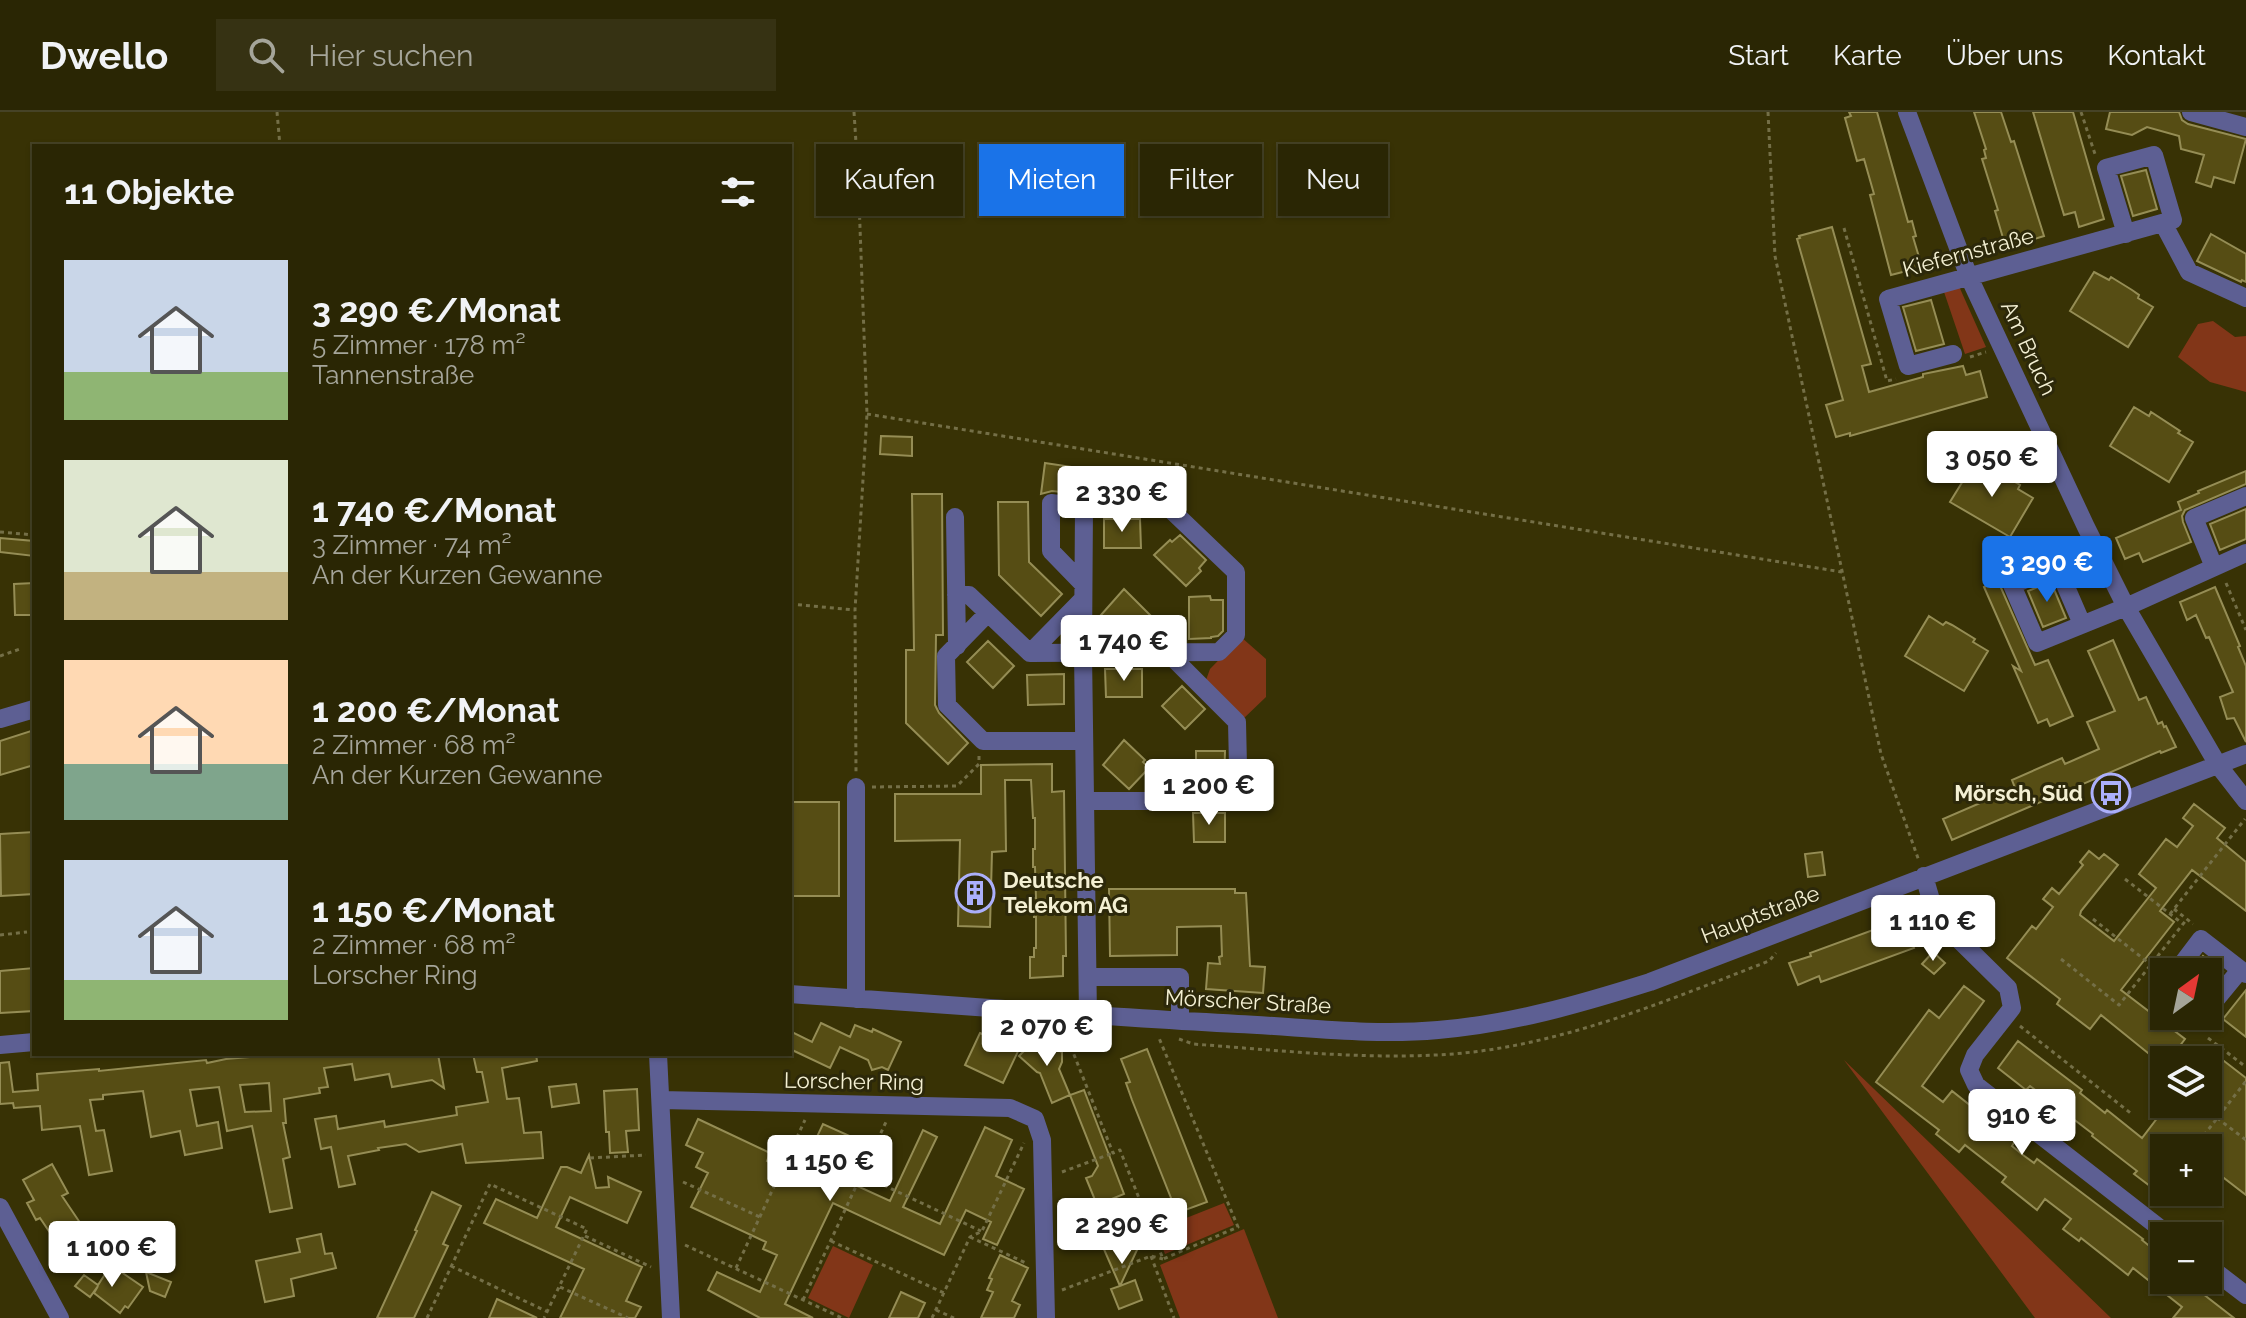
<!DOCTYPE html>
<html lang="de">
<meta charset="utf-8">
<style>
body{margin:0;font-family:Raleway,sans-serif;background:#363213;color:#f1f3f6;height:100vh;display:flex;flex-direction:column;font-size:30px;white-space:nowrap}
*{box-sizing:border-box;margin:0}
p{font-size:26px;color:#a5a59a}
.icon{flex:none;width:44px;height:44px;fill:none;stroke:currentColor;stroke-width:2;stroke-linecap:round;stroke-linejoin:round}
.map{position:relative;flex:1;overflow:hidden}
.side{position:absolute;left:32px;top:32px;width:760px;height:912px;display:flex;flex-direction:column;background:#2a2604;border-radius:0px;box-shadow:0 2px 6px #0004,0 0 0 2px #464326}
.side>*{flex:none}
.top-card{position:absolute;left:816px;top:32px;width:760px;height:72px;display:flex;gap:16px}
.needle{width:52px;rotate:33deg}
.controls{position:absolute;left:2150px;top:846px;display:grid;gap:16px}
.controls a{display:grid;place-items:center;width:72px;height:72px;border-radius:0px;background:#2a2604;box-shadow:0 2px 6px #0004,0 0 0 2px #464326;font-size:40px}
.price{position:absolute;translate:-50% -68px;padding:0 18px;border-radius:8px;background:#fff;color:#222;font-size:26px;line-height:52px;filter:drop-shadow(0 2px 4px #0008)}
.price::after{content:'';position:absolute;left:50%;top:48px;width:24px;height:18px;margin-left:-12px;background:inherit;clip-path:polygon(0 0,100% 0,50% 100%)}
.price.active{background:#1a73e8;color:#fff}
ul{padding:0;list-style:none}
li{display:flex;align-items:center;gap:24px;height:200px;padding:0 32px}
li span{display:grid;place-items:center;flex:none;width:224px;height:160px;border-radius:0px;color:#555}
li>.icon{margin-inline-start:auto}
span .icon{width:96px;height:96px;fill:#fffc;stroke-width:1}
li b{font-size:34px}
h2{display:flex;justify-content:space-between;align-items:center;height:96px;padding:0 32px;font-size:34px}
.chip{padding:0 28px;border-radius:0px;background:#2a2604;box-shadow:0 2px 6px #0004,0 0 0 2px #464326;font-size:28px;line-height:72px}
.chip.active{background:#1a73e8;color:#fff}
header{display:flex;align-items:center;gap:48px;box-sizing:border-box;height:112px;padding:0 40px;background:#2a2604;border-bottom:2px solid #464326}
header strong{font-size:38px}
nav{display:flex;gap:44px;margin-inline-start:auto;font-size:28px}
.search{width:560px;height:72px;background:#363213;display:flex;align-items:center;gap:20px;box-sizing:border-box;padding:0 28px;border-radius:0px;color:#a5a59a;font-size:30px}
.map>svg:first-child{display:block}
</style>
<header>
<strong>Dwello</strong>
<div class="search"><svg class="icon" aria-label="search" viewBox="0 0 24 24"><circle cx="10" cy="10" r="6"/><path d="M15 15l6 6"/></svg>Hier suchen</div>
<nav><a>Start</a><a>Karte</a><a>Über uns</a><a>Kontakt</a></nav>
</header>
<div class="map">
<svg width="2246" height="1206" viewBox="0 0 2246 1206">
<rect width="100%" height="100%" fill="#383205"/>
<path fill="#823618" d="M1958 172 1986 235 1965 242 1943 177Z
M2213 209 2235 225 2246 224V280L2210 270 2178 245 2198 212Z
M1241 525 1266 547V585L1242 608 1206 568 1210 557Z
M1844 948 2111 1206H2035Z
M1224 1091 1234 1113 1165 1142 1156 1118Z
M1244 1117 1278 1206H1180L1160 1153Z
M833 1134 873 1153 849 1206 808 1186Z"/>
<path fill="#564d14" stroke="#958d55" stroke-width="2" fill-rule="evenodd" d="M1849 0H1877L1908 110 1912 109 1916 124 1913 125 1922 155 1891 163 1870 83 1874 82 1864 47 1857 49 1845 6 1851 4Z
M1974 0H2001L2011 30 2014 29 2044 124 2006 136 1995 99 1998 98 1982 47 1986 46 1984 38 1986 37Z
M2033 0H2073L2104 107 2079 115 2075 100 2064 103Z
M2110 0H2179L2182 8 2188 12 2246 27 2234 71 2214 65 2211 75 2196 70 2204 43 2181 37 2179 24 2147 15 2132 23 2106 17Z
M2146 58 2157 97 2133 104 2121 64Z
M1832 115 1871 252 1862 254 1869 280 1923 265V262L1963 254 1966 263 1980 259 1987 285 1850 324V321L1836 325 1826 293 1843 288 1797 127 1800 126 1799 124Z
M2211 122 2246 142V170L2242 168 2241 170 2197 149Z
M2094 160 2109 168 2111 165 2132 178 2139 183 2138 186 2153 195 2128 235 2070 199Z
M1931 188 1944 232 1916 239 1903 195Z
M2134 295 2149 304 2151 300 2180 319 2178 321 2193 330 2169 370 2110 334Z
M881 324 912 325V344L880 342Z
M1045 351 1092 358 1089 383 1052 379 1041 382Z
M1974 351 1989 359 1991 356 2020 373 2018 377 2033 386 2010 425 1950 390Z
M2246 359V372L2185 398 2182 404 2183 410 2191 430 2143 450 2139 441 2125 447 2116 426 2181 398 2178 390 2199 381 2198 379Z
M912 382H942L943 523H936L935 593 939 601 968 631 948 652 906 611V538H914Z
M998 390H1028L1029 450 1062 482 1041 504 999 463Z
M2246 397V427L2220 438 2210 412Z
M1104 407H1140L1141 436H1104Z
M1180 423 1206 448 1199 456 1201 459 1186 474 1154 443 1170 428 1172 430Z
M0 426 34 429V444L0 440Z
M1998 469 2035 553 2048 548 2073 604 2050 614 2047 607 2038 611 2013 554 2021 559 1984 475Z
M2051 470 2066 506 2043 515 2028 479Z
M34 471V503H15L14 472Z
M2215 475 2240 534 2238 535 2246 554V630L2234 606 2227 607 2220 585 2233 580 2209 525 2206 526 2196 503 2187 508 2180 490Z
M1124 477 1153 506 1128 528 1101 503Z
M1210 484 1211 488H1223V519L1218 524 1211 525V526L1189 527V485Z
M1929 504 1943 513 1946 510 1952 513 1975 527 1973 530 1988 539 1964 579 1905 544Z
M2113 528 2139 588 2146 585 2158 612 2162 610 2164 615 2166 614 2176 635 2161 641 2160 639 1952 728 1943 707 2015 676 2012 668 2062 646 2065 652 2099 637 2087 610 2115 599 2088 539Z
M988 529 1014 554 993 576 967 550Z
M1105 557H1142V585H1106Z
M1064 562V592L1028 593 1027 563Z
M1182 574 1205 597 1185 617 1162 594Z
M34 618V653L0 663V629Z
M1124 628 1145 648 1143 650 1149 656 1129 677 1103 653Z
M1196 639H1225L1224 677H1196Z
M1052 652V680L1064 679 1066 844H1063V864L1030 866V845H1034V836H1036V805H1034L1033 786H1036L1035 755H1033V737H1035V706H1033L1031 668H1005L1006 739 992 740 990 815 958 814 960 728 895 729V682H981V653Z
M790 690H839V784H790Z
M2194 692 2225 716 2217 726 2246 750V799L2192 758 2160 799 2174 810 2121 878 2185 927 2169 948H2164V954L2101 903 2090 917 2057 892 2060 887 2007 846 2032 814 2036 817 2053 795 2043 787 2052 776 2059 782 2083 753 2080 750 2089 739 2099 747 2104 742 2118 753 2081 799 2080 803 2114 829 2156 776 2139 762 2166 727 2177 735 2193 714 2183 706Z
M1193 701H1225V730H1194Z
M34 720V782L1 784 0 722Z
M1822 740 1825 763 1808 765 1805 742Z
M1109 777H1235V781H1246L1250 854 1265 855 1263 881 1206 877 1208 851 1220 852 1219 845 1222 844 1221 814 1177 815V843L1110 844Z
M1903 807 1914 836 1821 870 1819 864 1798 873 1789 851 1811 844 1810 841Z
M1933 840 1945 851 1934 862 1922 852Z
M2203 844 2223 860 2208 878V860H2191Z
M34 856V899L0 901V859Z
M1964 874 1984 889 1922 974 1943 990 1952 979 2015 1029 2012 1034 2023 1043 2034 1051 2037 1047 2143 1127 2142 1128 2164 1146V1168H2185L2234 1206H2173L2182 1195 2133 1156 2128 1163 2081 1126 2079 1129 2063 1117 2071 1107 2045 1087 2037 1098 2002 1070 2006 1065 1965 1033 1959 1040 1936 1022 1939 1018 1876 970 1929 898 1939 906Z
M2246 878V925L2223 907Z
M821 911 850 925 855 913 872 920 873 917 901 930 888 958 882 955 872 958 868 948 840 935 830 956 790 937V919L812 930Z
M980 921 997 929 999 926 1020 935 1003 971 965 953Z
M1036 927 1062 940V950L1059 957 1070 983 1052 991 1040 961 1037 960 1019 944Z
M2018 929 2082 978 2080 981 2105 1001 2107 998 2142 1026 2168 992H2208V950L2215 942 2246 966V1083L2211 1056 2214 1052 2208 1047V1036H2164V1056L2150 1074 2134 1062 2137 1059 2092 1024 2093 1022 2030 974 2026 978 1998 956Z
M1147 937 1207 1090 1177 1101 1132 988 1126 971 1130 970 1121 947Z
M288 942H438L444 976 432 968 392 975 389 962 355 968 352 952 324 956 328 975 319 976 320 981 284 987 286 1011H283L290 1045 283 1047 292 1096 270 1100 252 1014 227 1019 219 975 190 978 197 1014 218 1010 222 1036 185 1043 180 1019 151 1025 143 979 103 983V987L90 988 96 1019 104 1018 112 1059 89 1063 80 1014 42 1018 40 994 14 996 13 991 0 992V951L9 950 13 980 38 978 37 962 99 957V959L206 948 207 951 226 947ZM269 971 271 999 245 1000 240 973Z
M473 942H536L537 949 502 956 507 987 519 986 524 1021 541 1020 543 1046 466 1051 462 1032 419 1040 406 1032 378 1036 379 1038 348 1044 355 1072 339 1075 331 1035 321 1037 315 1007 336 1004 338 1017 384 1009 385 1015 457 1003 456 995 488 990 482 960H477Z
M576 972 579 991 552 995 549 975Z
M637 977 639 1018 626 1019 628 1040 610 1041 609 1020H606L604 979Z
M1084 978 1124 1082 1097 1093 1086 1066 1092 1064 1098 1054 1070 983Z
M698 1007 770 1041 767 1049 798 1065 823 1012 854 1026 848 1039 856 1043 844 1068 890 1089 923 1018 937 1025 903 1095 940 1112 985 1015 1012 1028 996 1064 1024 1077 997 1133 983 1127 991 1110 966 1098 944 1143 833 1091 785 1192 813 1206H760L708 1178 717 1160 760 1180 777 1143 763 1137 766 1130 691 1095 708 1061 696 1055 703 1041 686 1033Z
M589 1043 596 1076 609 1075 608 1065 641 1080 627 1111 570 1085 556 1115 642 1155 626 1189 641 1195 635 1206H560L584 1157 484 1111 496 1087 537 1106 561 1055H567L581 1061Z
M52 1052 68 1081 62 1084 95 1133 70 1150 40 1106 36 1108 27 1091 34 1088 23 1068Z
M432 1080 461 1094 443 1132 448 1134 414 1206H377L417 1119 415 1118Z
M1125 1116 1127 1120 1131 1121 1137 1138 1120 1174 1135 1168 1142 1188 1119 1197 1111 1177 1120 1174 1103 1135 1108 1133 1105 1124Z
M321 1122 325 1142 332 1141 336 1156 291 1167 294 1184 265 1190 256 1149 300 1140 297 1127Z
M1000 1143 1028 1156 1012 1189 1020 1193 1014 1206H981L993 1180 987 1178 992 1167 989 1166Z
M111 1153 143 1175 128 1196 125 1194 120 1201 94 1181 98 1174 90 1185 75 1174 84 1163 98 1173Z
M146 1160 171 1170 165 1185 150 1179Z
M901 1180 925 1191 918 1206H889Z
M497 1187 537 1206H489Z"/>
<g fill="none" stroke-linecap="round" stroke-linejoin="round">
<path stroke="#746f47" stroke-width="3" stroke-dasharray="4 4" stroke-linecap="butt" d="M277 0 280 34
M854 0 858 62 867 302 855 498 856 660
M1768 0 1775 144 1881 642 1919 749
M2081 0 2095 42
M1844 116 1887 269 1896 267
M1970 245 1986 240
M867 302 1842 460
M0 420 34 423
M2226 471 2246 518
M790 492 855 498
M0 544 20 537
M872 675 957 674 979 652V644
M2125 767 2183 812
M2174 797 2193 812
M2170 802 2245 707
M2093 807 2150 852
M0 823 27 820
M2061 847 2119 893 2187 807
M2020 914 2133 1003
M1065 920 1113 1041 1120 1038 1163 1147 1238 1115 1159 926
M2208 926 2246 955
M1179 927 1193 932C1274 938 1355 947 1436 943 1552 938 1663 890 1769 849L1776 841
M2217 1006 2246 1028
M2194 1036 2246 969
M590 1046 646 1043
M1062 1060 1113 1041
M862 1063 981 1119
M683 1070 760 1105
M2154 1087 2164 1075
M585 1124 651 1155
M970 1125 1028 1152
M831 1129 944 1181
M685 1133 842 1206
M1151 1144 1174 1206
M451 1154 548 1200
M736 1156 805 1008
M560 1175 628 1206
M1062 1178 1151 1144 1163 1147
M803 1188 886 1010
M936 1198 954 1206
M427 1206 490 1072 587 1117 544 1206
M932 1206 970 1125 982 1119 1024 1031"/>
<path stroke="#5d5f93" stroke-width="18" d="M1907 0 1969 165 2086 415 2126 495 2218 653 2246 689
M2191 0 2246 15
M2163 111 2189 160 2246 186
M1953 242 1908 254 1888 187C1983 161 2078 134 2173 108L2154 43 2106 56 2126 122
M1084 395 1167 394 1236 460V523L1219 540 1030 541 988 501 946 544 947 593 983 629H1084
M955 405 957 534
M2214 455 2194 406 2246 384
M1083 472 1051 439V391L1084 395 1083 541 1088 904
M956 483H969L988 501
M2082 512 2057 454 2012 473 2037 531 2126 495 2246 441
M1030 541 1083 487
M1168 541 1237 610 1238 654
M0 607 34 597
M856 675V887
M1085 689H1227
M1924 764 1936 805 2008 876 2012 896 1975 943 1969 958 1976 973 2170 1124
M2176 860 2201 827 2246 862
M1088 865H1180V909
M2164 876 2161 880 2164 882
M790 882C939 892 1088 904 1238 912 1304 915 1371 924 1438 918 1511 912 1580 892 1650 870L2246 642
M2208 897 2240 858
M2191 904 2198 910 2203 904
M0 933 34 930
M658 942 671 1206
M661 988 1010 996 1035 1007 1042 1028 1046 1206
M0 1095 60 1206
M2208 1154 2246 1183"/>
</g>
<defs>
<symbol id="bus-ring" viewBox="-11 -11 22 22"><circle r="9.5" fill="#2c280a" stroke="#abaffb" stroke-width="1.5"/><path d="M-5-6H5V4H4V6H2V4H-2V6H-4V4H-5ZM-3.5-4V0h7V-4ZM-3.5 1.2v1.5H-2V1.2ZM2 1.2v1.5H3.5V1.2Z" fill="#abaffb"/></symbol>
<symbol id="building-ring" viewBox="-11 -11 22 22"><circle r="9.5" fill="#2c280a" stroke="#abaffb" stroke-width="1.5"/><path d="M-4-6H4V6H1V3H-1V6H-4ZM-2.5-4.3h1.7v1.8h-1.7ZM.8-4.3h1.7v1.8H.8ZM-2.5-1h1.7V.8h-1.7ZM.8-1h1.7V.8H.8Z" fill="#abaffb"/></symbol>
</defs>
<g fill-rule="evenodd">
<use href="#bus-ring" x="2089" y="659" width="44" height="44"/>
<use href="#building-ring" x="953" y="759" width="44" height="44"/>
</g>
<g text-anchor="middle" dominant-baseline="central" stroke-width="6" stroke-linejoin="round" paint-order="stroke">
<g font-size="22" fill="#f4f0d3" stroke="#2c280a">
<text transform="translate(1968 140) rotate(-15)">Kiefernstraße</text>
<text transform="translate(2029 236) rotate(65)">Am Bruch</text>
<text transform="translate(1760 802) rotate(-21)">Hauptstraße</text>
<text transform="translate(1248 889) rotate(3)">Mörscher Straße</text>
<text transform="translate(854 969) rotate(1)">Lorscher Ring</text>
</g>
<g font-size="22" font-weight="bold" fill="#f4f0d3" stroke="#2c280a" text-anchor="end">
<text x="2083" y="681">Mörsch, Süd</text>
<text x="1003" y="768" text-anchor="start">Deutsche<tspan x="1003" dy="25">Telekom AG</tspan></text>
</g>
</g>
</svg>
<div class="controls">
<a><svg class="needle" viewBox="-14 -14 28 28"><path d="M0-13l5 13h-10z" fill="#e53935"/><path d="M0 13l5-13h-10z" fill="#a5a59a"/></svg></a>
<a><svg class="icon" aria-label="layers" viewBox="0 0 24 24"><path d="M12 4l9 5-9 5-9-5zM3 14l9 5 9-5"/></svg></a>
<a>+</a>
<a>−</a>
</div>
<b class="price" style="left:1992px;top:387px">3 050 €</b>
<b class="price" style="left:1122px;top:422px">2 330 €</b>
<b class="price active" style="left:2047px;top:492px">3 290 €</b>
<b class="price" style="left:1124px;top:571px">1 740 €</b>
<b class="price" style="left:1209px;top:715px">1 200 €</b>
<b class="price" style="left:1933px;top:851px">1 110 €</b>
<b class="price" style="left:1047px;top:956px">2 070 €</b>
<b class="price" style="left:2022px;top:1045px">910 €</b>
<b class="price" style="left:830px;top:1091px">1 150 €</b>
<b class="price" style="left:1122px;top:1154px">2 290 €</b>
<b class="price" style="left:112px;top:1177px">1 100 €</b>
<div class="top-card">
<a class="chip">Kaufen</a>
<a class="chip active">Mieten</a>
<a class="chip">Filter</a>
<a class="chip">Neu</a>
</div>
<section class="side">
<h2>11 Objekte<svg class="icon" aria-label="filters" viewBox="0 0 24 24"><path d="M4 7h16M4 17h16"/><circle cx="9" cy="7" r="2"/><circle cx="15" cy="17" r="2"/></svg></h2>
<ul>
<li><span style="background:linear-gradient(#c9d6e8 70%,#8fb573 0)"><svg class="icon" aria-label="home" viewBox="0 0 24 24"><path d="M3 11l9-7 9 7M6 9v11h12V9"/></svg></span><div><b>3 290 €/Monat</b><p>5 Zimmer · 178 m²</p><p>Tannenstraße</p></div></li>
<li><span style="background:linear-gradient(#dfe7d0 70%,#c2b280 0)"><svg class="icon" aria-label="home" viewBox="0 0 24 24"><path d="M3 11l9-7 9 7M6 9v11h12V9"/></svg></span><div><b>1 740 €/Monat</b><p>3 Zimmer · 74 m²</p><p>An der Kurzen Gewanne</p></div></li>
<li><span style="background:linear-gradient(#ffd9b3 65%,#7fa58c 0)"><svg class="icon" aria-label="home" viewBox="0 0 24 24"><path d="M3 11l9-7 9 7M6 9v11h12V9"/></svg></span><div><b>1 200 €/Monat</b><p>2 Zimmer · 68 m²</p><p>An der Kurzen Gewanne</p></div></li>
<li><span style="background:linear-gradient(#c9d6e8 75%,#8fb573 0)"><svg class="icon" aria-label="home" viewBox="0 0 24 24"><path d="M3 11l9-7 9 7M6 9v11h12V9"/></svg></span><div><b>1 150 €/Monat</b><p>2 Zimmer · 68 m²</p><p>Lorscher Ring</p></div></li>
</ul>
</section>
</div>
